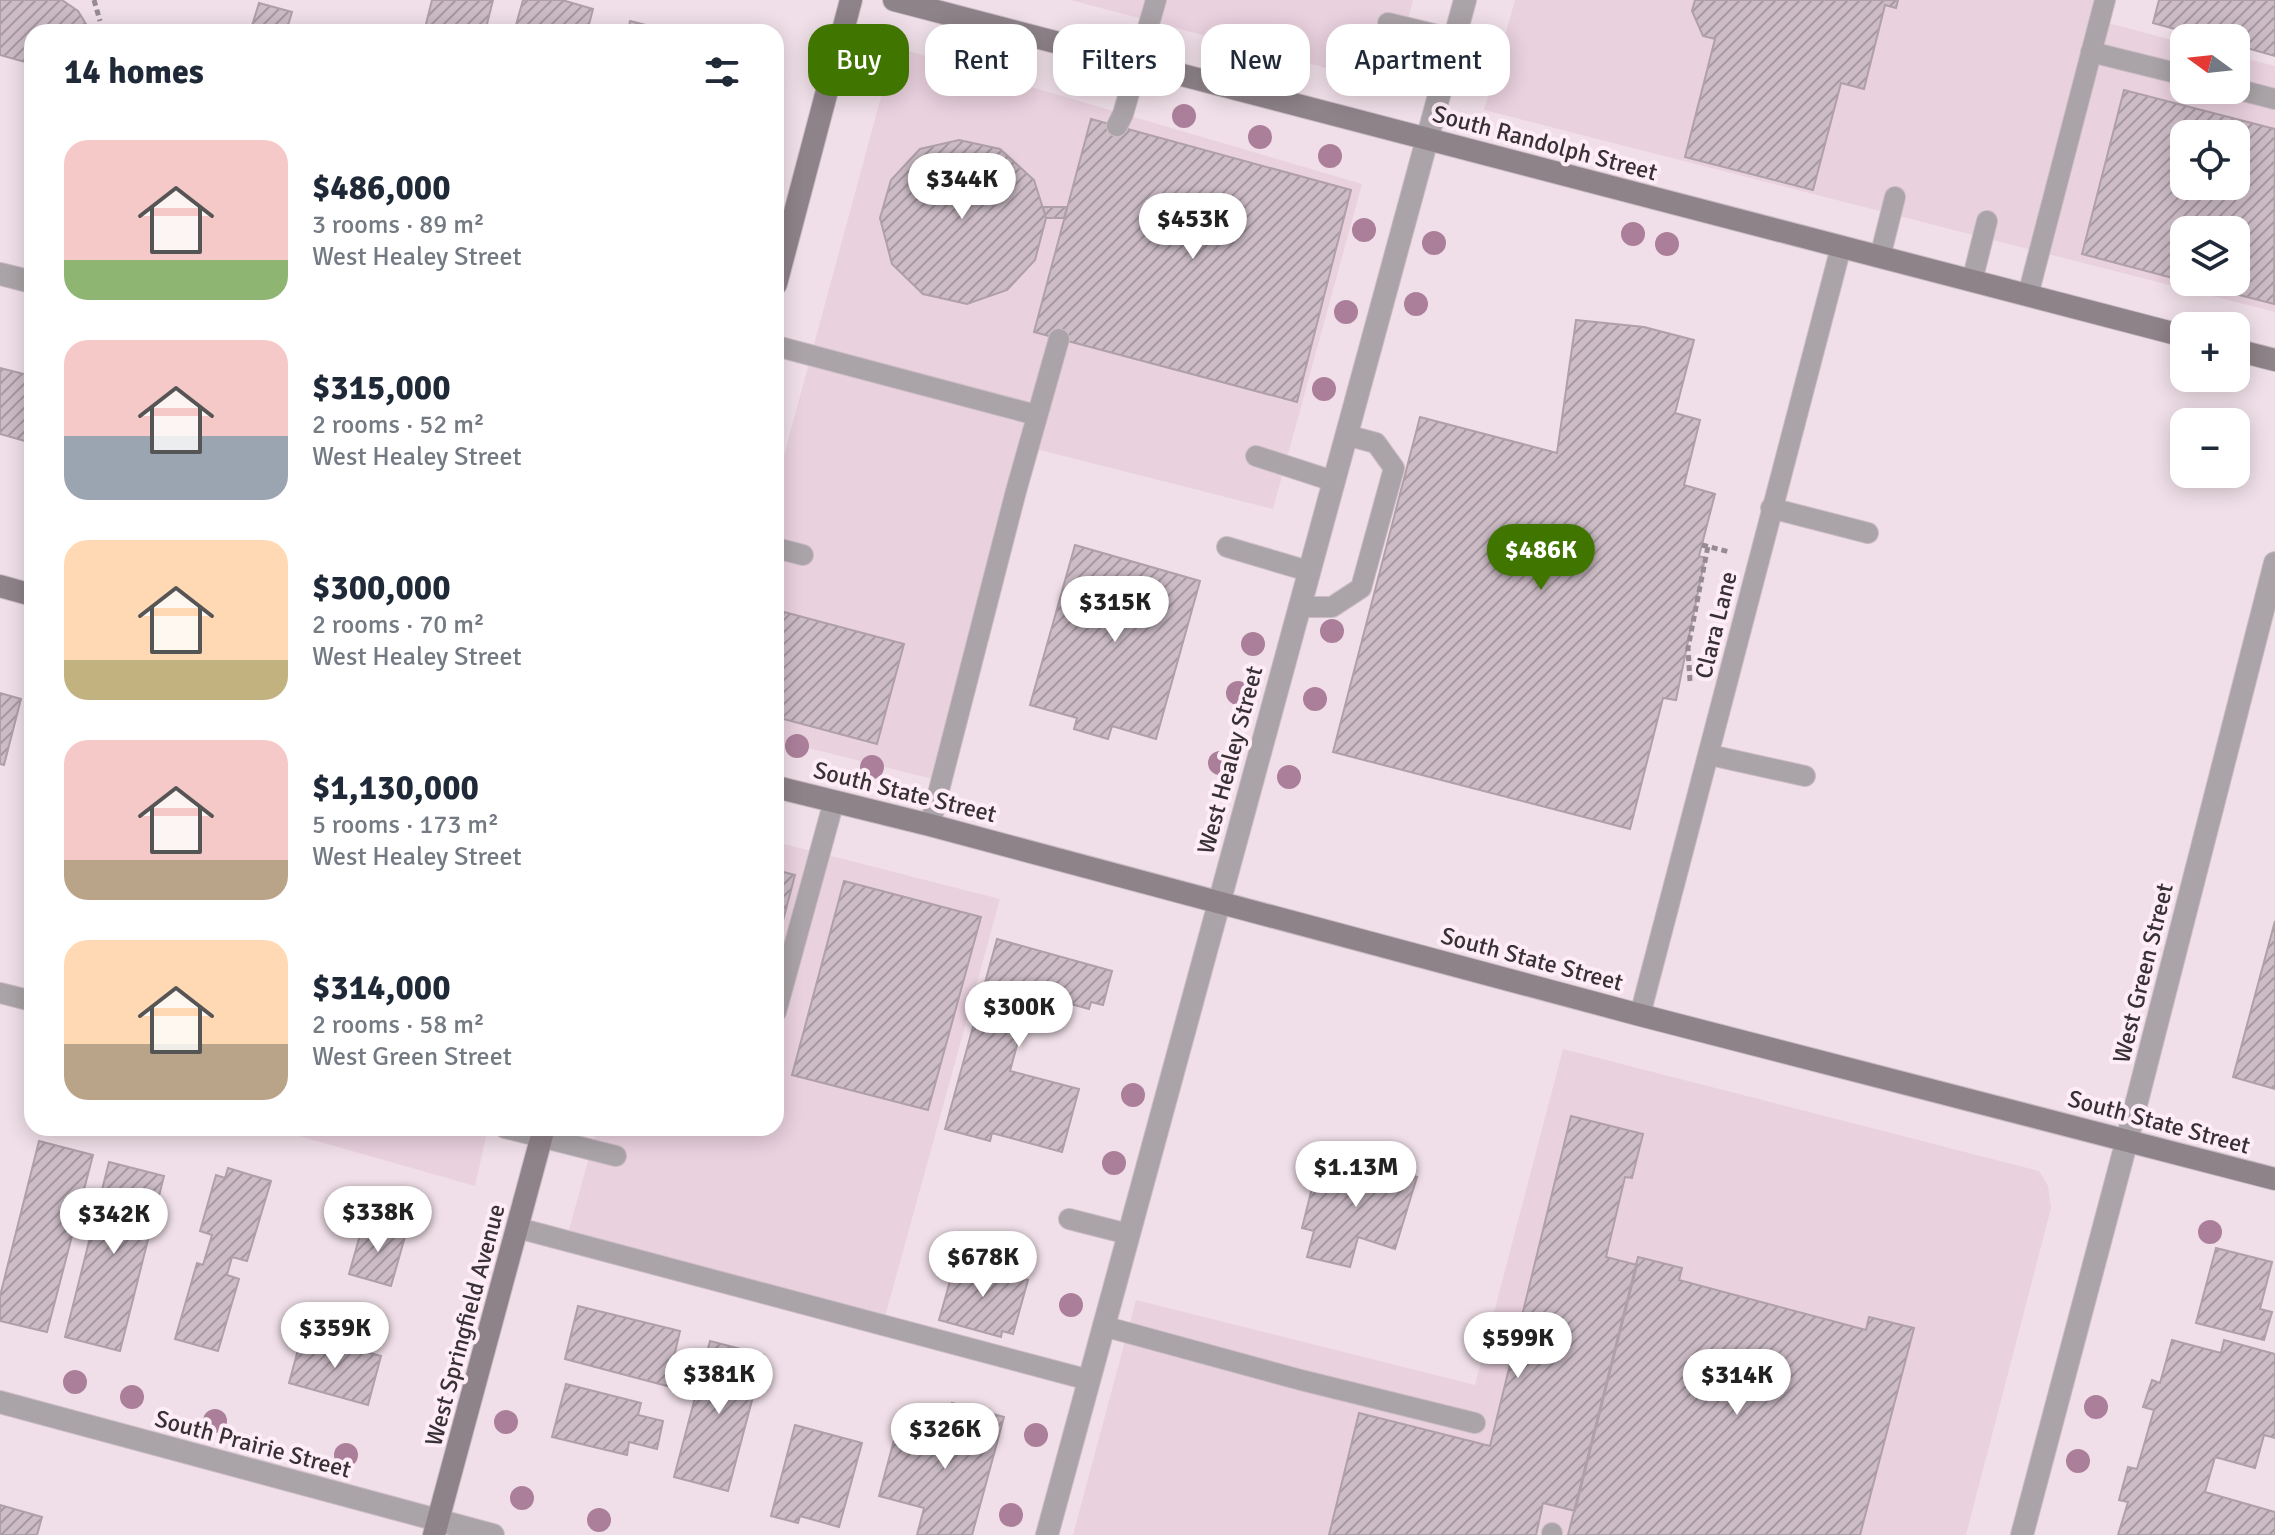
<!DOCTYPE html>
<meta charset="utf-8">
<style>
body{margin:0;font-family:Signika,sans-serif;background:#f2f2f3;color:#1f2937;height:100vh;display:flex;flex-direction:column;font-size:30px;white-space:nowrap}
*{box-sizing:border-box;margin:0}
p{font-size:26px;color:#747a83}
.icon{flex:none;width:44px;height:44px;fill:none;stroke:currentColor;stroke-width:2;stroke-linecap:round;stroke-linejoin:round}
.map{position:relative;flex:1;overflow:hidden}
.sheet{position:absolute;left:24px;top:24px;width:760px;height:1112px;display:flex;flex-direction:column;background:#fff;border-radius:24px;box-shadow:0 4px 20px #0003}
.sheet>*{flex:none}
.banner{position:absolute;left:808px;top:24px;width:760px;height:72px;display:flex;gap:16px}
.needle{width:52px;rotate:285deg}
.controls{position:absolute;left:2170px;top:24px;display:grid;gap:16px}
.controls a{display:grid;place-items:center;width:80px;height:80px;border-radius:16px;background:#fff;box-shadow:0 4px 20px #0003;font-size:40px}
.price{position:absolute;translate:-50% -68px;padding:0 18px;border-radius:28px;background:#fff;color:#222;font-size:26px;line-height:52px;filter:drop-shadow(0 2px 4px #0008)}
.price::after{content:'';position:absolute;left:50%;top:48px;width:24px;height:18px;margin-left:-12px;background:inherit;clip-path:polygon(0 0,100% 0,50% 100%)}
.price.active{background:#407500;color:#fff}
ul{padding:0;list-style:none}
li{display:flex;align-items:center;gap:24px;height:200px;padding:0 40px}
li span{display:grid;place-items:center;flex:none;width:224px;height:160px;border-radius:24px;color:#555}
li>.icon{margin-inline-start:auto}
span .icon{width:96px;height:96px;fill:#fffc;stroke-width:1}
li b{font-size:34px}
h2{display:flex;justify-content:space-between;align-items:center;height:96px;padding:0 40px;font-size:34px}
.tag{padding:0 28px;border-radius:24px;background:#fff;box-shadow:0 4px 20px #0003;font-size:28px;line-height:72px}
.tag.active{background:#407500;color:#fff}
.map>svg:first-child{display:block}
</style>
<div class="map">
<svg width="2275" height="1535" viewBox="0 0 2275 1535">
<defs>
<pattern id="building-hatch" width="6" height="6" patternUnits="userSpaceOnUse" patternTransform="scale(2)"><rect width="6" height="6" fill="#cdbcc6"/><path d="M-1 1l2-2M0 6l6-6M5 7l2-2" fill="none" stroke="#a799a2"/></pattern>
</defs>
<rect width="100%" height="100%" fill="#f0dfe8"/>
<path fill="#e9d1de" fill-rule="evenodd" d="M1071 0H1413L1390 85Z
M1515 0H2105L2100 21 2184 43V90H2236V56L2275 66V312L1484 110ZM2184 134H2236V186H2184ZM2184 230H2236V282H2184Z
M909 51 1362 184 1273 509 1028 447 941 781 776 740V485L891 60Z
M776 842 1000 899 883 1324 566 1241 597 1128H776Z
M1563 1049 2039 1171 2048 1186 2051 1208 1966 1535H1073L1136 1300 1475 1385Z
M271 1128H488L475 1186Z"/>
<path fill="url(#building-hatch)" stroke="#af9fa8" stroke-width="2" fill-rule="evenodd" d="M0 0H62L78 11 91 32H32V64L0 55Z
M432 0H493L485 32H424Z
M523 0H562L593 9 587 32H514Z
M1695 0H1898L1896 8 1885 5 1864 89 1841 83 1813 190 1685 157 1715 39 1703 36 1692 11Z
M2159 0H2275V56L2236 45V38H2208L2153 23Z
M259 3 292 12 286 32H250Z
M630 21 674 32H628Z
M2124 90 2275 129 2274 304 2189 282H2236V230H2184V281L2082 254ZM2184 134H2236V186H2184Z
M1091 119 1351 190 1297 402 1034 332Z
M959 140 1000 149 1034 180 1046 218 1035 260 1007 290 967 304 923 294 892 264 880 218 891 180 920 149Z
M1043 207H1067L1064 218H1046Z
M1576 320 1644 327 1694 340 1675 413 1700 420 1684 485 1715 494 1699 556 1705 558 1676 700 1663 698 1630 829 1333 752 1420 417 1557 453Z
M0 368 32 376V443L0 434Z
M1075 545 1200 581 1156 739 1112 726 1108 739 1074 729 1077 718 1030 705Z
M784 612 904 644 877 744 776 717V643Z
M0 693 21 699 4 765 0 764Z
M776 870 795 875 776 947Z
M844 881 981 917 928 1110 792 1075Z
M2275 921V1089L2233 1077Z
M997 939 1112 971 1103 1005 1091 1002 1089 1009 1031 993 1010 1071 1079 1089 1062 1152 992 1133 990 1141 945 1129Z
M1571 1116 1643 1134 1632 1178 1625 1177 1606 1257 1637 1265 1575 1511 1543 1503 1536 1535H1329L1359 1413 1490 1446Z
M39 1141 93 1155 47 1332 0 1321V1296Z
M1334 1155 1417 1177 1395 1249 1358 1237 1350 1267 1307 1257 1314 1231 1302 1228 1313 1184 1323 1187Z
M109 1162 164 1176 120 1351 65 1337Z
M228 1168 271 1181 247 1261 232 1257 227 1275 239 1279 218 1351 175 1339 197 1263 203 1265 212 1235 200 1231 216 1175 225 1178Z
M364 1221 406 1233 391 1286 349 1274Z
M2216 1248 2272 1262 2260 1309 2272 1312 2264 1340 2196 1323Z
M1638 1257 1682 1268 1679 1280 1866 1330 1869 1317 1914 1328 1860 1535H1568Z
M956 1260 1028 1280 1013 1334 1002 1331 1001 1337 939 1320Z
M578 1306 680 1331 667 1386 565 1359Z
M302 1335 381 1356 368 1405 289 1383Z
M2172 1340 2221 1353 2224 1340 2275 1354V1438L2264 1435 2255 1468 2215 1457 2205 1492 2275 1512V1535H2118L2128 1502 2119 1500 2128 1467 2137 1469 2154 1410 2143 1407 2152 1380 2160 1383Z
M710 1341 764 1355 728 1491 674 1477Z
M566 1384 641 1403 638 1415 663 1421 657 1449 629 1442 627 1455 552 1437Z
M952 1403 1004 1417 972 1535H917L924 1508 879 1496 897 1429 942 1441Z
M795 1425 862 1443 839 1527 800 1516 798 1523 771 1516Z
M0 1505 42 1517 37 1535H0Z"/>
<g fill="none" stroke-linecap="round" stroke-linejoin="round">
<defs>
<path id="service" d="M1388 23 1454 39
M2091 52 2184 75
M2236 89 2275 99
M1117 126 1123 114 1156 0
M1880 257 1895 197
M1972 281 1987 221
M2028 295 2105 0
M776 346 1036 415
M1256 456 1333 481
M1771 508 1868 533
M1227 547 1308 571
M776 548 803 555
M1299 607H1332L1361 588 1394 468 1376 443 1346 435
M1710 755 1805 776
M930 825 1016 491 1059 339
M0 993 32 1001
M776 1012 834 801
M1640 1015 1841 247
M505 1128 616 1156
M1069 1219 1128 1234
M518 1228 1089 1380
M1103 1326 1301 1380 1475 1423
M1552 1535V1533"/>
<path id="minor" d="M0 274 32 282
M0 1402 493 1535
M1047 1535 1465 0"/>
<path id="tertiary" d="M2022 1535 2127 1140 2275 563"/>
<path id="secondary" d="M894 0 2184 336
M776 284 851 0
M2236 350 2275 360
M0 586 32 595
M776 787 930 825 1640 1015 2275 1179
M434 1535 544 1128"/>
</defs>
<use href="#service" stroke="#cbbcc4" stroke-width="22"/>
<use href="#minor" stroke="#cbbcc4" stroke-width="24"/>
<use href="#tertiary" stroke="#cbbcc4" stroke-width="24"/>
<use href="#secondary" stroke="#cbbcc4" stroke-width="24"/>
<path stroke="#968b91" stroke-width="5" stroke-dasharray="6 4" stroke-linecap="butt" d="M94 0 100 21
M1702 545 1730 552
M1690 681 1688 648 1708 546"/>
<use href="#service" stroke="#aaa3a7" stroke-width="20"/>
<use href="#minor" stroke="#aaa3a7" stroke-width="22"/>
<use href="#tertiary" stroke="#aaa3a7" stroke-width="22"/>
<use href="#secondary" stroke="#8e8389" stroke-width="22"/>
</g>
<g fill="#ab7f9a">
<circle cx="1484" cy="54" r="12"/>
<circle cx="1184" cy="116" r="12"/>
<circle cx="1260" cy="137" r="12"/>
<circle cx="1330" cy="156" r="12"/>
<circle cx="1364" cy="230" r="12"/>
<circle cx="1633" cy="234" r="12"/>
<circle cx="1434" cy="243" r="12"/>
<circle cx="1667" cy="244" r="12"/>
<circle cx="1416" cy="304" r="12"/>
<circle cx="1346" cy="312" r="12"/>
<circle cx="1324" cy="389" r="12"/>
<circle cx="1332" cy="631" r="12"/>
<circle cx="1253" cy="644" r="12"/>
<circle cx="1238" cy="693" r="12"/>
<circle cx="1315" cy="699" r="12"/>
<circle cx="797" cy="746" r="12"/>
<circle cx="1220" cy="763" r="12"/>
<circle cx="872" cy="767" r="12"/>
<circle cx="1289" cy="777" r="12"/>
<circle cx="1133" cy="1095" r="12"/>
<circle cx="1114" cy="1163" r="12"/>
<circle cx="2210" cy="1232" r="12"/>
<circle cx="1071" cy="1305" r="12"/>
<circle cx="75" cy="1382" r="12"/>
<circle cx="132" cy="1397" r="12"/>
<circle cx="2096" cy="1407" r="12"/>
<circle cx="215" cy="1421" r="12"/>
<circle cx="506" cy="1422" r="12"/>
<circle cx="1036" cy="1435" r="12"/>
<circle cx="346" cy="1455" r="12"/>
<circle cx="2078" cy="1461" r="12"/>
<circle cx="522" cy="1498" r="12"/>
<circle cx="1011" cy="1515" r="12"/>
<circle cx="599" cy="1520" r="12"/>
</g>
<g text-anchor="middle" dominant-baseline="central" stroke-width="8" stroke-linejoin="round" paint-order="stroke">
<g font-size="24" fill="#373134" stroke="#feecf6">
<text transform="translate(1545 143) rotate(15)">South Randolph Street</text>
<text transform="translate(1716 625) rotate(-76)">Clara Lane</text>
<text transform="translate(1230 760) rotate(-75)">West Healey Street</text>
<text transform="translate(905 792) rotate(14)">South State Street</text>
<text transform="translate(1532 959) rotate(15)">South State Street</text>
<text transform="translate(2143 973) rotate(-76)">West Green Street</text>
<text transform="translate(2159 1122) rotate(15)">South State Street</text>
<text transform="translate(465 1325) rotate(-75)">West Springfield Avenue</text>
<text transform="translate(253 1444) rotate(15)">South Prairie Street</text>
</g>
</g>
</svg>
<div class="controls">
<a><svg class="needle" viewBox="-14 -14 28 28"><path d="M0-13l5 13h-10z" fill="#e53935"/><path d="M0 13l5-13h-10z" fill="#747a83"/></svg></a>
<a><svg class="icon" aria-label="locate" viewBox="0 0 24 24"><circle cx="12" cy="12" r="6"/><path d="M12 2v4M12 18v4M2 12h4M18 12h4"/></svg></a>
<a><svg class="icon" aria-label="layers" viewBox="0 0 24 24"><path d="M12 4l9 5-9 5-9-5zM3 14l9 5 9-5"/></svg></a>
<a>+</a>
<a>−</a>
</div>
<b class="price" style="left:962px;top:221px">$344K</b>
<b class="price" style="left:1193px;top:261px">$453K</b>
<b class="price active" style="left:1541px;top:592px">$486K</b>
<b class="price" style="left:1115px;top:644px">$315K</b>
<b class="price" style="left:1019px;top:1049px">$300K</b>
<b class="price" style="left:1356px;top:1209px">$1.13M</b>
<b class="price" style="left:378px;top:1254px">$338K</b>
<b class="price" style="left:114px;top:1256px">$342K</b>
<b class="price" style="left:983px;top:1299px">$678K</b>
<b class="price" style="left:335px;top:1370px">$359K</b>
<b class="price" style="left:1518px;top:1380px">$599K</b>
<b class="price" style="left:719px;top:1416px">$381K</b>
<b class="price" style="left:1737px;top:1417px">$314K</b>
<b class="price" style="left:945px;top:1471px">$326K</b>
<div class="banner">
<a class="tag active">Buy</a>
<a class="tag">Rent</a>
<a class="tag">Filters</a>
<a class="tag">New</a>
<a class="tag">Apartment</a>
</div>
<section class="sheet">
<h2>14 homes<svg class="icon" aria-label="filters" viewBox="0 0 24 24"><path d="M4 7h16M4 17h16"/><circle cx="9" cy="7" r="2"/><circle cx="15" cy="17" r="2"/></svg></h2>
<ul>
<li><span style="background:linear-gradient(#f6c9c9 75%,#8fb573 0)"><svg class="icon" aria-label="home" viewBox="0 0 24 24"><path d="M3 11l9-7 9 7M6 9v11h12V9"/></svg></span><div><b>$486,000</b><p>3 rooms · 89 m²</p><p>West Healey Street</p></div></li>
<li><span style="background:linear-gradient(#f6c9c9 60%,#9aa5b1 0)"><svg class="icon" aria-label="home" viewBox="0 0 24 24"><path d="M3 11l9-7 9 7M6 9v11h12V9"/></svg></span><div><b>$315,000</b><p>2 rooms · 52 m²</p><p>West Healey Street</p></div></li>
<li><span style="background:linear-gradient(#ffd9b3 75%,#c2b280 0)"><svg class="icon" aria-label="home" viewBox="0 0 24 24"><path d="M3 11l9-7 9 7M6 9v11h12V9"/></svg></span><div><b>$300,000</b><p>2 rooms · 70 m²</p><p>West Healey Street</p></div></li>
<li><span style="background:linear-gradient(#f6c9c9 75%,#b9a48a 0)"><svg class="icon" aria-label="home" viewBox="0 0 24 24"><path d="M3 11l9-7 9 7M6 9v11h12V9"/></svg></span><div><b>$1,130,000</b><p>5 rooms · 173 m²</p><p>West Healey Street</p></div></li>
<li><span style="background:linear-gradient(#ffd9b3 65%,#b9a48a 0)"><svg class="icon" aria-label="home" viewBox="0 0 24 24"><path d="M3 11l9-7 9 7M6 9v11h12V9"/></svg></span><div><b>$314,000</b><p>2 rooms · 58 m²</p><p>West Green Street</p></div></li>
</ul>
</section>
</div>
